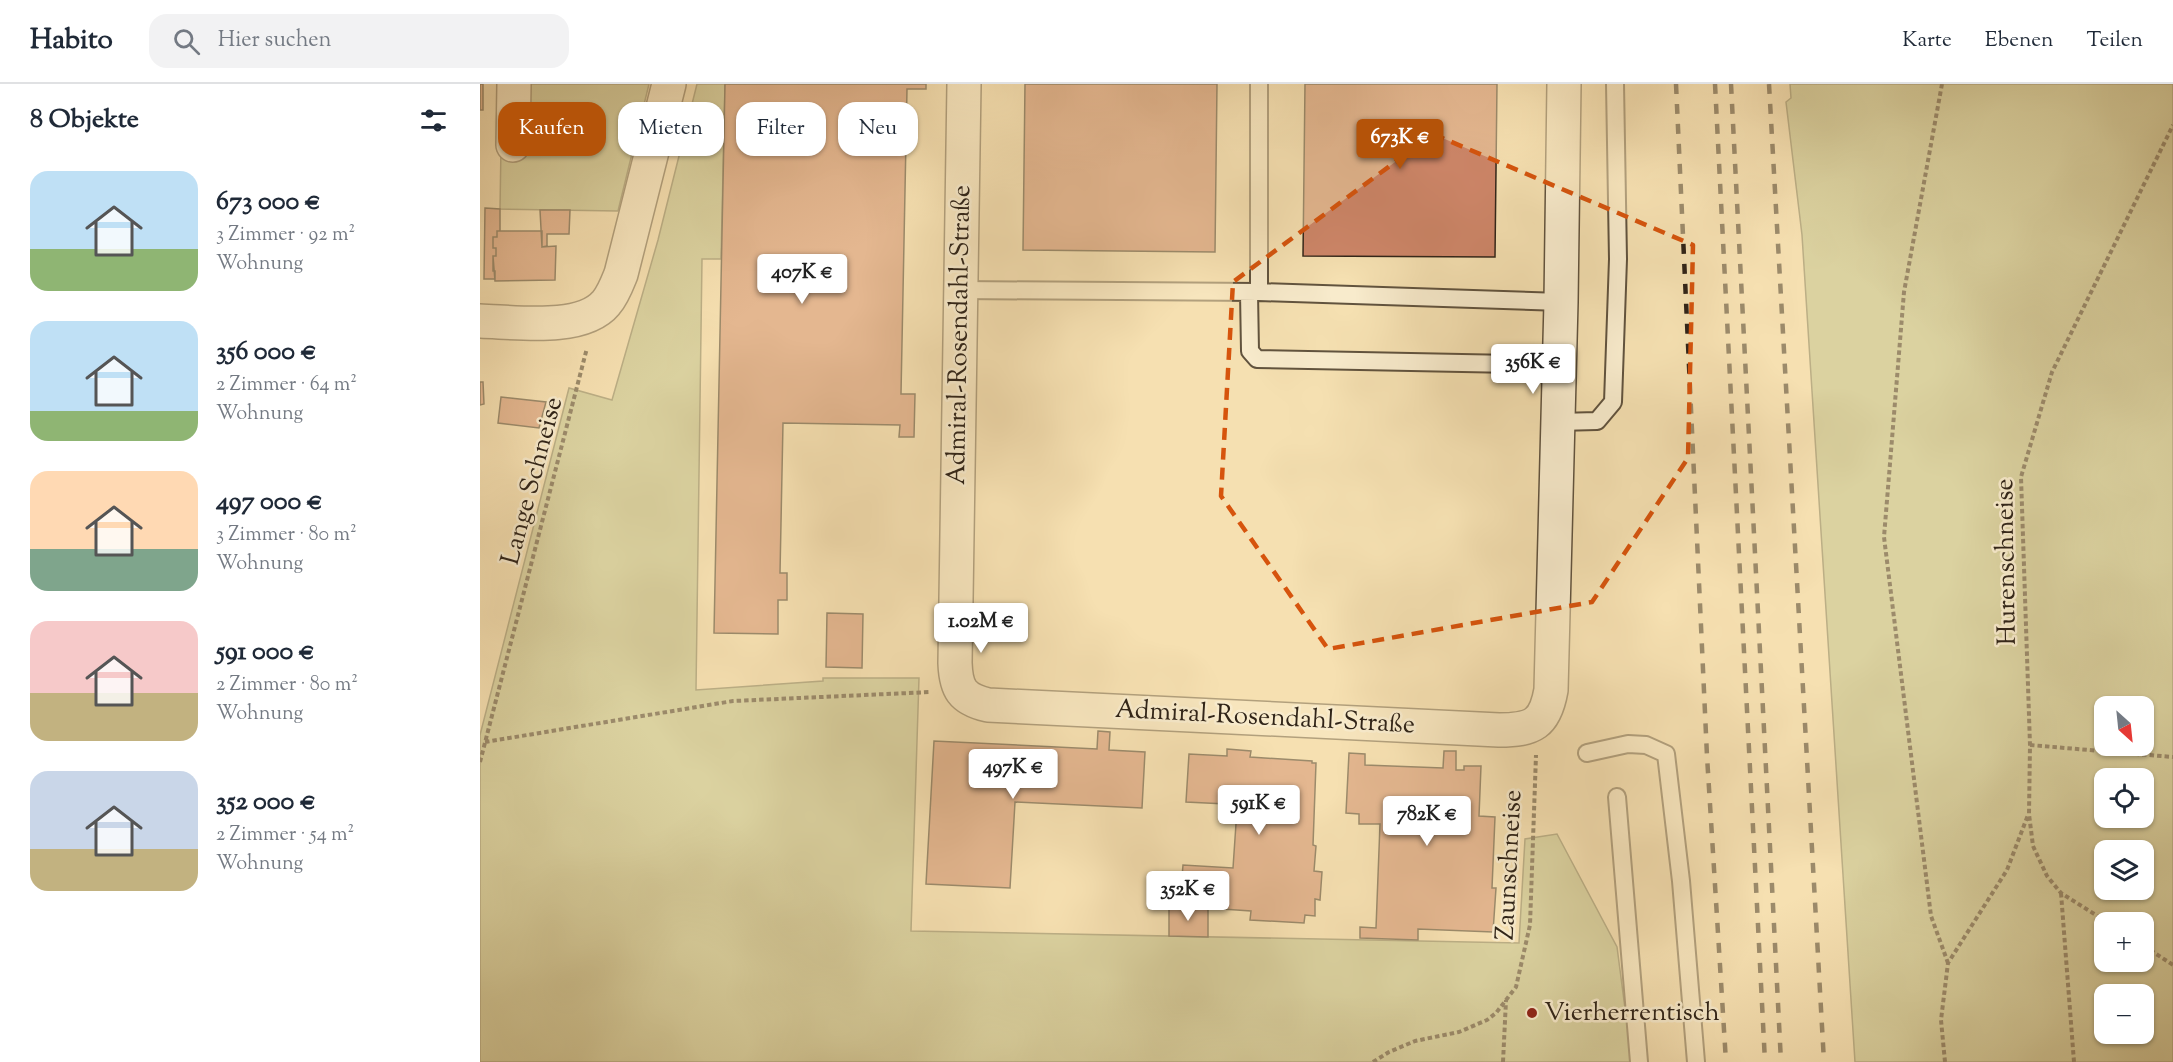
<!DOCTYPE html>
<html lang="de">
<meta charset="utf-8">
<style>
body{margin:0;font-family:"Sorts Mill Goudy",serif;background:#f2f2f3;color:#1f2937;height:100vh;display:flex;flex-direction:column;font-size:22px;white-space:nowrap}
*{box-sizing:border-box;margin:0}
p{font-size:20px;color:#747a83}
.icon{flex:none;width:33px;height:33px;fill:none;stroke:currentColor;stroke-width:2;stroke-linecap:round;stroke-linejoin:round}
.map{position:relative;flex:1;overflow:hidden}
.panel{display:flex;flex-direction:column;background:#fff;width:480px}
.panel>*{flex:none}
.top-card{position:absolute;left:18px;top:18px;width:570px;height:54px;display:flex;gap:12px}
.needle{width:39px;rotate:153deg}
.buttons{position:absolute;left:1614px;top:612px;display:grid;gap:12px}
.buttons a{display:grid;place-items:center;width:60px;height:60px;border-radius:12px;background:#fff;box-shadow:0 2px 4px #0004;font-size:30px}
.price{position:absolute;translate:-50% -51px;padding:0 14px;border-radius:6px;background:#fff;color:#222;font-size:20px;line-height:39px;filter:drop-shadow(0 2px 3px #0008)}
.price::after{content:'';position:absolute;left:50%;top:36px;width:18px;height:14px;margin-left:-9px;background:inherit;clip-path:polygon(0 0,100% 0,50% 100%)}
.price.selected{background:#b45309;color:#fff}
ul{padding:0;list-style:none}
li{display:flex;align-items:center;gap:18px;height:150px;padding:0 30px}
li span{display:grid;place-items:center;flex:none;width:168px;height:120px;border-radius:18px;color:#555}
li>.icon{margin-inline-start:auto}
span .icon{width:72px;height:72px;fill:#fffc;stroke-width:1}
li b{font-size:26px}
h2{display:flex;justify-content:space-between;align-items:center;height:72px;padding:0 30px;font-size:26px}
.pill{padding:0 21px;border-radius:18px;background:#fff;box-shadow:0 2px 4px #0004;font-size:21px;line-height:54px}
.pill.selected{background:#b45309;color:#fff}
header{display:flex;align-items:center;gap:36px;box-sizing:border-box;height:84px;padding:0 30px;background:#fff;border-bottom:2px solid #e0e1e3}
header strong{font-size:28px}
nav{display:flex;gap:33px;margin-inline-start:auto;font-size:21px}
.search{width:420px;height:54px;background:#f2f2f3;display:flex;align-items:center;gap:15px;box-sizing:border-box;padding:0 21px;border-radius:18px;color:#747a83;font-size:22px}
main{display:flex;flex:1;min-height:0}
.map>svg:first-child{display:block}
</style>
<header>
<strong>Habito</strong>
<div class="search"><svg class="icon" aria-label="search" viewBox="0 0 24 24"><circle cx="10" cy="10" r="6"/><path d="M15 15l6 6"/></svg>Hier suchen</div>
<nav><a>Karte</a><a>Ebenen</a><a>Teilen</a></nav>
</header>
<main>
<section class="panel">
<h2>8 Objekte<svg class="icon" aria-label="filters" viewBox="0 0 24 24"><path d="M4 7h16M4 17h16"/><circle cx="9" cy="7" r="2"/><circle cx="15" cy="17" r="2"/></svg></h2>
<ul>
<li><span style="background:linear-gradient(#bfe0f5 65%,#8fb573 0)"><svg class="icon" aria-label="home" viewBox="0 0 24 24"><path d="M3 11l9-7 9 7M6 9v11h12V9"/></svg></span><div><b>673 000 €</b><p>3 Zimmer · 92 m²</p><p>Wohnung</p></div></li>
<li><span style="background:linear-gradient(#bfe0f5 75%,#8fb573 0)"><svg class="icon" aria-label="home" viewBox="0 0 24 24"><path d="M3 11l9-7 9 7M6 9v11h12V9"/></svg></span><div><b>356 000 €</b><p>2 Zimmer · 64 m²</p><p>Wohnung</p></div></li>
<li><span style="background:linear-gradient(#ffd9b3 65%,#7fa58c 0)"><svg class="icon" aria-label="home" viewBox="0 0 24 24"><path d="M3 11l9-7 9 7M6 9v11h12V9"/></svg></span><div><b>497 000 €</b><p>3 Zimmer · 80 m²</p><p>Wohnung</p></div></li>
<li><span style="background:linear-gradient(#f6c9c9 60%,#c2b280 0)"><svg class="icon" aria-label="home" viewBox="0 0 24 24"><path d="M3 11l9-7 9 7M6 9v11h12V9"/></svg></span><div><b>591 000 €</b><p>2 Zimmer · 80 m²</p><p>Wohnung</p></div></li>
<li><span style="background:linear-gradient(#c9d6e8 65%,#c2b280 0)"><svg class="icon" aria-label="home" viewBox="0 0 24 24"><path d="M3 11l9-7 9 7M6 9v11h12V9"/></svg></span><div><b>352 000 €</b><p>2 Zimmer · 54 m²</p><p>Wohnung</p></div></li>
</ul>
</section>
<div class="map">
<svg width="1693" height="978" viewBox="0 0 1693 978">
<rect width="100%" height="100%" fill="#f5e0b1"/>
<filter id="stains"><feTurbulence type="fractalNoise" baseFrequency=".00333" numOctaves="4"/><feColorMatrix values="0 0 0 0 .2 0 0 0 0 .09 0 0 0 0 .02 0 0 0 .5 -.17"/></filter>
<radialGradient id="worn" r=".72"><stop offset=".6" stop-color="#630" stop-opacity="0"/><stop offset="1" stop-color="#630" stop-opacity=".3"/></radialGradient>
<path fill="#bac28d" stroke="#757352" stroke-width="1.5" fill-rule="evenodd" d="M22 0H169L138 127 20 125Z
M217 0H245L241 175H222L216 606 343 597V594H439L431 847 1039 859 1045 755 1077 750 1137 863 1152 978H0V651L89 304 132 316 178 156Z
M1310 0H1693V978H1375L1322 151 1306 18 1311 14ZM1624 622H1664V662H1624ZM1624 694H1664V734H1624ZM1664 766V806H1624V766ZM1624 838H1664V878H1624ZM1624 910H1664V950H1624Z"/>
<path fill="#ce8669" stroke="#302418" stroke-width="1.5" d="M0 0H3V26H0Z
M245 0H446V5H427L421 310H435L434 353H419L420 341 303 339 300 489H307V516H298V550L234 549Z
M545 0H737L735 168 543 166Z
M825 0H1017L1015 173 823 172Z
M5 124 20 125V147H17V153H13V164H16V172H13V187H15V195H4Z
M60 126H90L89 150H67V162L62 163Z
M17 147H62V163L76 162 75 196 15 197 13 172H16V164H13V153H17Z
M0 298H3L4 320 0 321Z
M21 313 66 318 59 344 18 339Z
M347 529 383 530 382 584 346 583Z
M618 647 630 648 629 666 665 668 662 724 535 718 530 804 446 800 454 657 617 665Z
M747 665 771 667 770 673 832 677V679H836L833 761 836 762 834 787 842 788 840 816 835 815V832L825 831 824 839 770 836 771 827 728 824 729 812 689 809 690 792 702 793 703 781 753 784 757 725 746 724V720L706 718 709 670 747 672Z
M964 667H976V686H984V682H1001L999 732 1015 733 1012 804H1016L1013 848 938 845V856L880 854V843L896 844 900 740H879V730L866 729 869 669 885 670V681L963 684Z
M689 823 728 824V853L689 852Z"/>
<g fill="none" stroke-linecap="round" stroke-linejoin="round">
<defs>
<path id="lane" d="M480 206 779 208 1081 218
M779 208V0
M769 209 770 267 777 275 1079 281
M1078 338 1117 337 1133 318 1138 175 1135 0
M1107 669 1148 660 1166 661 1186 670 1201 797 1216 978
M1137 713 1159 978"/>
<path id="street" d="M484 0 475 579C476 605 482 615 508 621L1019 646C1053 646 1065 640 1071 606L1081 218 1084 0
M33 61 34 0
M0 237C35 238 102 248 126 219 133 211 137 200 141 190L189 0"/>
</defs>
<use href="#lane" stroke="#61533e" stroke-width="20"/>
<use href="#street" stroke="#61533e" stroke-width="36"/>
<path stroke="#302418" stroke-width="4" stroke-dasharray="4.5 3" stroke-linecap="butt" d="M1462 0 1424 208 1404 453 1451 832 1468 879
M5 658 253 617 451 608
M1550 661 1693 673
M0 678 107 264
M1581 809 1594 978
M1627 838 1581 809 1567 792 1553 762 1549 730 1550 661 1541 393 1572 288 1693 41
M1664 862 1693 881
M893 978 909 968 935 957 979 948 1007 936 1016 929 1036 903 1050 841 1056 671
M1023 978 1026 916
M1465 978 1461 936 1468 879 1527 786 1548 731"/>
<use href="#lane" stroke="#f8ebcc" stroke-width="16"/>
<use href="#street" stroke="#f8ebcc" stroke-width="33"/>
<path stroke="#302418" stroke-width="4.5" stroke-dasharray="10 10" stroke-linecap="butt" d="M1196 0 1227 672 1246 978
M1235 0 1285 978
M1251 0 1301 978
M1289 0 1344 978"/>
</g>
<path d="M0 0H1693V978H0ZM953 50 1213 161 1208 374 1112 518 848 565 741 412 753 198Z" fill="#f5e0b1" fill-opacity=".55" fill-rule="evenodd"/>
<path fill="none" stroke="#d6540d" stroke-width="4.5" stroke-dasharray="12 8" stroke-linejoin="round" d="M953 50 1213 161 1208 374 1112 518 848 565 741 412 753 198Z"/>
<circle fill="#8f2418" stroke="#f8ebcc" stroke-width="2" cx="1052" cy="929" r="6"/>
<g text-anchor="middle" dominant-baseline="central" stroke-width="5" stroke-linejoin="round" paint-order="stroke">
<g font-size="26" fill="#302418" stroke="#f8ebcc">
<text transform="translate(480 251) rotate(-89)">Admiral-Rosendahl-Straße</text>
<text transform="translate(53 397) rotate(-75)">Lange Schneise</text>
<text transform="translate(1527 478) rotate(-91)">Hurenschneise</text>
<text transform="translate(785 634) rotate(3)">Admiral-Rosendahl-Straße</text>
<text transform="translate(1030 781) rotate(-87)">Zaunschneise</text>
</g>
<g font-size="26" fill="#302418" stroke="#f8ebcc" text-anchor="start">
<text x="1064" y="929">Vierherrentisch</text>
</g>
</g>
<rect width="100%" height="100%" filter="url(#stains)"/>
<rect width="100%" height="100%" fill="url(#worn)"/>
</svg>
<div class="buttons">
<a><svg class="needle" viewBox="-14 -14 28 28"><path d="M0-13l5 13h-10z" fill="#e53935"/><path d="M0 13l5-13h-10z" fill="#747a83"/></svg></a>
<a><svg class="icon" aria-label="locate" viewBox="0 0 24 24"><circle cx="12" cy="12" r="6"/><path d="M12 2v4M12 18v4M2 12h4M18 12h4"/></svg></a>
<a><svg class="icon" aria-label="layers" viewBox="0 0 24 24"><path d="M12 4l9 5-9 5-9-5zM3 14l9 5 9-5"/></svg></a>
<a>+</a>
<a>−</a>
</div>
<b class="price selected" style="left:920px;top:86px">673K €</b>
<b class="price" style="left:322px;top:221px">407K €</b>
<b class="price" style="left:1053px;top:311px">356K €</b>
<b class="price" style="left:501px;top:570px">1.02M €</b>
<b class="price" style="left:533px;top:716px">497K €</b>
<b class="price" style="left:779px;top:752px">591K €</b>
<b class="price" style="left:947px;top:763px">782K €</b>
<b class="price" style="left:708px;top:838px">352K €</b>
<div class="top-card">
<a class="pill selected">Kaufen</a>
<a class="pill">Mieten</a>
<a class="pill">Filter</a>
<a class="pill">Neu</a>
</div>
</div>
</main>
